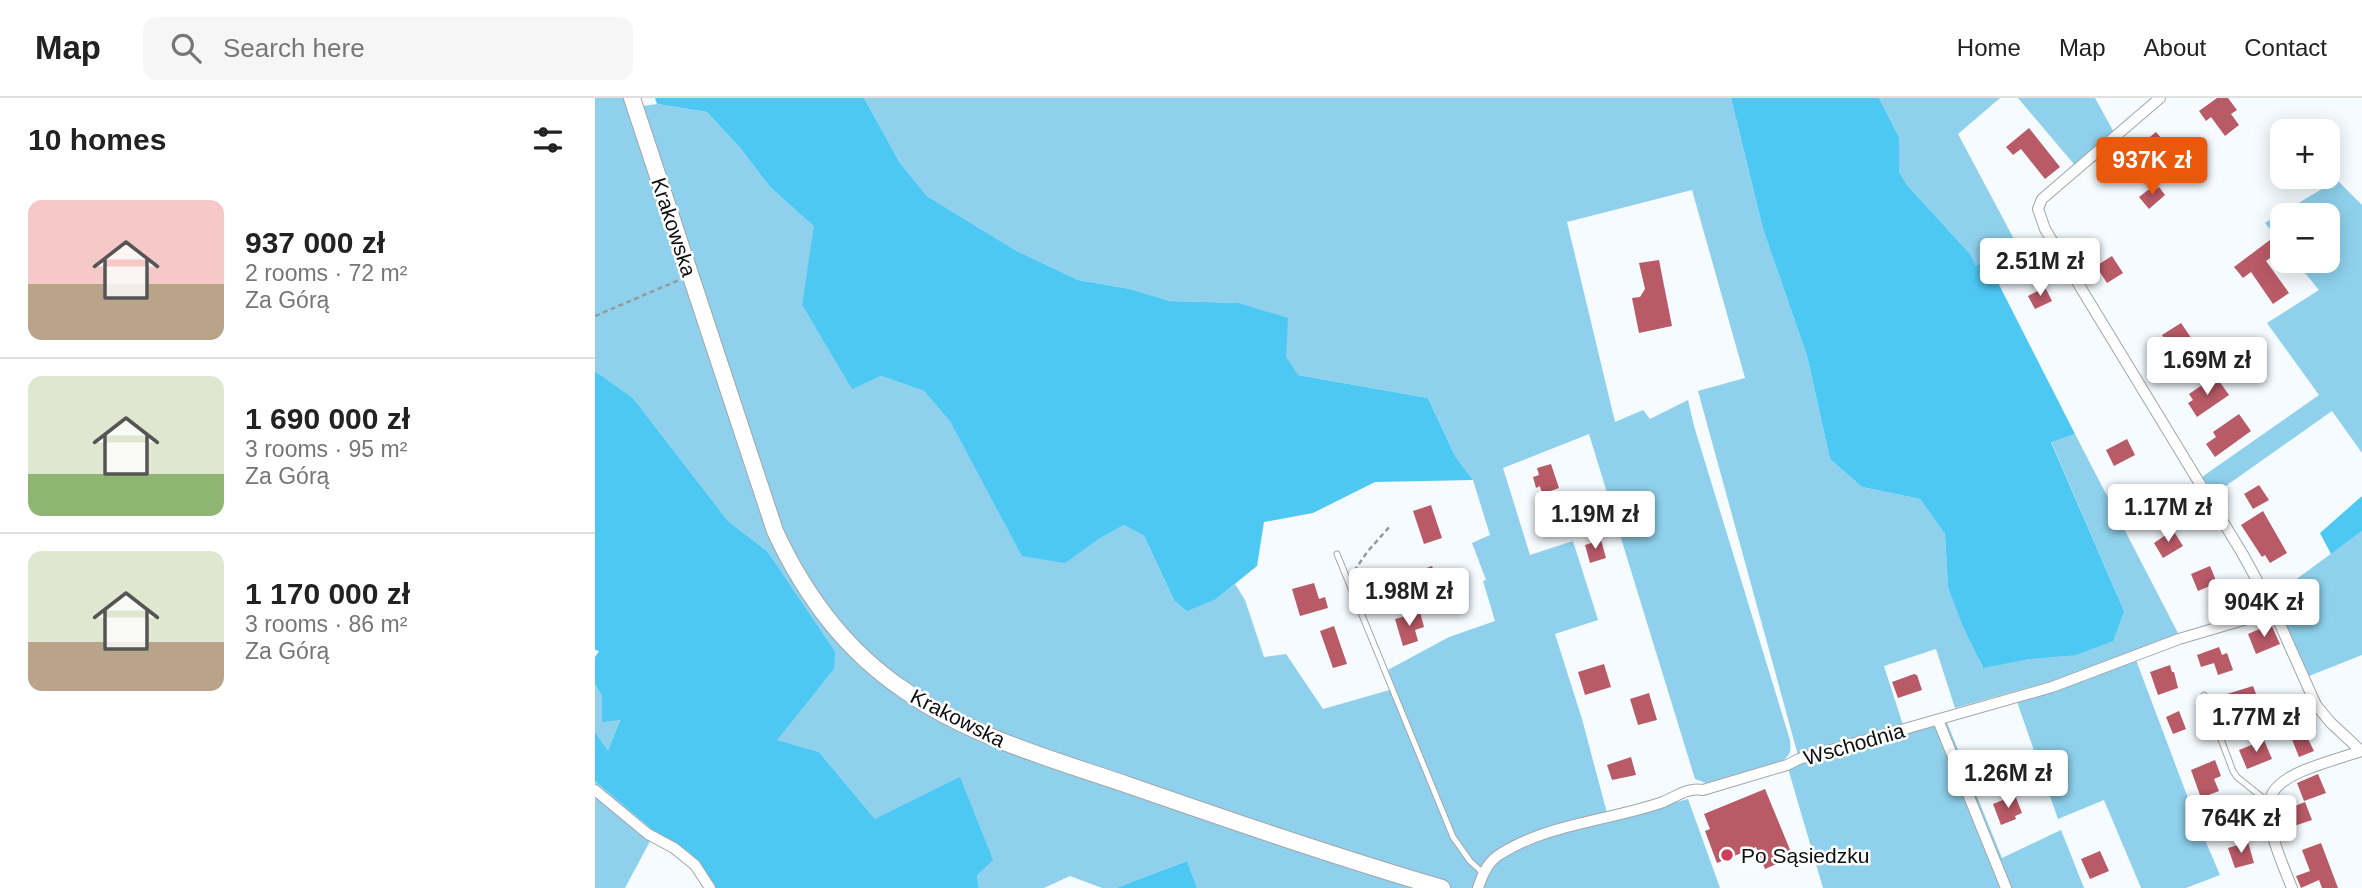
<!DOCTYPE html>
<meta charset="utf-8">
<style>
body{margin:0;font-family:Helvetica,sans-serif;background:#f6f6f6;color:#222;height:100vh;display:flex;flex-direction:column;font-size:26px;white-space:nowrap}
*{box-sizing:border-box;margin:0}
p{font-size:23px;color:#767676}
.icon{flex:none;width:38px;height:38px;fill:none;stroke:currentColor;stroke-width:2;stroke-linecap:round;stroke-linejoin:round}
.map{position:relative;flex:1;overflow:hidden}
.details{display:flex;flex-direction:column;background:#fff;width:595px}
.details>*{flex:none}
.fabs{position:absolute;left:1675px;top:21px;display:grid;gap:14px}
.fabs a{display:grid;place-items:center;width:70px;height:70px;border-radius:14px;background:#fff;box-shadow:0 4px 18px #0003;font-size:35px}
.price{position:absolute;translate:-50% -60px;padding:0 16px;border-radius:7px;background:#fff;color:#222;font-size:23px;line-height:46px;filter:drop-shadow(0 2px 4px #0008)}
.price::after{content:'';position:absolute;left:50%;top:42px;width:21px;height:16px;margin-left:-10px;background:inherit;clip-path:polygon(0 0,100% 0,50% 100%)}
.price.current{background:#ea580c;color:#fff}
ul{padding:0;list-style:none}
li{display:flex;align-items:center;gap:21px;height:175px;padding:0 28px}
li+li{border-top:2px solid #e0e0e0}
li span{display:grid;place-items:center;flex:none;width:196px;height:140px;border-radius:14px;color:#555}
li>.icon{margin-inline-start:auto}
span .icon{width:84px;height:84px;fill:#fffc;stroke-width:1}
li b{font-size:30px}
h2{display:flex;justify-content:space-between;align-items:center;height:84px;padding:0 28px;font-size:30px}
header{display:flex;align-items:center;gap:42px;box-sizing:border-box;height:98px;padding:0 35px;background:#fff;border-bottom:2px solid #e0e0e0}
header strong{font-size:33px}
nav{display:flex;gap:38px;margin-inline-start:auto;font-size:24px}
.search{width:490px;height:63px;background:#f6f6f6;display:flex;align-items:center;gap:18px;box-sizing:border-box;padding:0 24px;border-radius:14px;color:#767676;font-size:26px}
main{display:flex;flex:1;min-height:0}
.map>svg:first-child{display:block}
</style>
<header>
<strong>Map</strong>
<div class="search"><svg class="icon" aria-label="search" viewBox="0 0 24 24"><circle cx="10" cy="10" r="6"/><path d="M15 15l6 6"/></svg>Search here</div>
<nav><a>Home</a><a>Map</a><a>About</a><a>Contact</a></nav>
</header>
<main>
<section class="details">
<h2>10 homes<svg class="icon" aria-label="filters" viewBox="0 0 24 24"><path d="M4 7h16M4 17h16"/><circle cx="9" cy="7" r="2"/><circle cx="15" cy="17" r="2"/></svg></h2>
<ul>
<li><span style="background:linear-gradient(#f6c9c9 60%,#b9a48a 0)"><svg class="icon" aria-label="home" viewBox="0 0 24 24"><path d="M3 11l9-7 9 7M6 9v11h12V9"/></svg></span><div><b>937 000 zł</b><p>2 rooms · 72 m²</p><p>Za Górą</p></div></li>
<li><span style="background:linear-gradient(#dfe7d0 70%,#8fb573 0)"><svg class="icon" aria-label="home" viewBox="0 0 24 24"><path d="M3 11l9-7 9 7M6 9v11h12V9"/></svg></span><div><b>1 690 000 zł</b><p>3 rooms · 95 m²</p><p>Za Górą</p></div></li>
<li><span style="background:linear-gradient(#dfe7d0 65%,#b9a48a 0)"><svg class="icon" aria-label="home" viewBox="0 0 24 24"><path d="M3 11l9-7 9 7M6 9v11h12V9"/></svg></span><div><b>1 170 000 zł</b><p>3 rooms · 86 m²</p><p>Za Górą</p></div></li>
</ul>
</section>
<div class="map">
<svg width="1767" height="790" viewBox="0 0 1767 790">
<rect width="100%" height="100%" fill="#f5fbfe"/>
<path fill="#8fd1ec" d="M0 0H37L41 9 62 6 112 14 146 51 175 89 220 128 207 207 257 290 286 278 329 293 356 323 502 442 529 427 549 438 579 502 621 501 640 486 650 502 669 559 691 556 728 611 798 591 791 573 854 539 900 523 888 483 891 482 877 445 895 437 878 382 860 358 833 300 703 277 643 205 575 203 535 191 483 182 420 152 332 98 305 65 269 0H1136L1168 131 1212 258 1235 361 1267 389 1325 401 1350 436 1353 489 1387 569 1435 561 1529 513 1456 343 1480 336 1585 539 1493 573 1360 610 1341 551 1289 568 1308 627 1351 622 1407 760 1466 732 1489 790H1228L1192 667 1204 661 1103 293 1150 280 1097 92 972 124 1020 324 1048 312 1055 321 1093 302 1099 328 1195 642C1196 653 1196 657 1187 663L1111 685 1100 681 994 336 908 370 935 457 978 443 1003 522 960 536 987 621 1013 719 1014 721 1093 701 1125 790H602L592 763 521 790H507L475 778 449 790H384L382 777 280 721 224 654 181 642 239 571 172 453 133 423 38 300 0 273Z
M1284 0H1405L1363 36 1420 143 1381 168 1376 157 1312 87 1304 74V39Z
M1423 0H1500L1521 38 1512 59 1483 71Z
M1742 82 1767 107V355L1737 313 1618 397 1607 379 1724 297 1672 225 1724 192 1700 163H1732V117H1687V146L1670 125Z
M1767 433V557L1709 580 1673 502Z
M1541 562 1599 716 1625 777 1591 790H1546L1509 702 1463 721 1421 601 1492 582Z
M0 586 7 598V623L25 621 13 654 0 634Z
M0 683 60 734 30 790H0Z"/>
<path fill="#4dc8f3" d="M60 0H269L305 65 332 98 420 152 483 182 535 191 575 203 643 205 693 220 691 259 703 277 833 300 860 358 878 382 780 384 718 415 669 424 662 468 621 501 592 513 579 502 549 438 529 427 502 442 470 465 427 458 355 323 329 293 286 278 257 291 207 207 219 128 175 89 146 51 112 14 62 6Z
M1136 0H1284L1304 39V74L1312 87 1376 157 1381 168 1391 161 1480 336 1456 344 1529 513 1518 543 1481 557 1435 561 1388 570 1367 526 1353 489 1350 436 1325 401 1267 389 1235 361 1212 258 1168 131Z
M0 273 38 300 133 423 172 453 240 554 239 571 182 642 224 654 280 721 365 679 398 762 382 777 384 790H120L94 754 60 734 0 683V634L13 653 25 622 7 624V598L0 586V559L4 553 0 552Z
M1767 398V433L1736 456 1725 435Z
M592 763 602 790H521Z"/>
<path fill="#b95a67" d="M1622 0H1633L1642 12 1636 16 1644 27 1630 38 1616 19 1611 23 1604 13Z
M1434 30 1465 69 1450 81 1426 51 1418 57 1411 49Z
M1561 34 1573 48 1553 63 1546 54 1548 51 1545 47Z
M1557 89 1560 92 1564 89 1570 97 1554 111 1544 99Z
M1679 139 1687 151 1671 163 1694 195 1678 206 1656 174 1648 180 1639 169Z
M1517 158 1528 175 1512 185 1501 168Z
M1064 162 1077 228 1044 235 1037 200 1045 199 1050 191 1044 165Z
M1450 189 1457 203 1440 211 1433 198Z
M1586 225 1599 244 1580 257 1567 237Z
M1616 281 1619 286 1624 283 1634 297 1602 319 1593 305 1598 302 1594 296Z
M1644 316 1656 333 1620 359 1611 346 1621 339 1618 334Z
M1532 341 1540 357 1519 368 1511 352Z
M956 366 964 390 947 396 945 388 941 390 938 379 944 377 942 370Z
M1664 387 1674 402 1658 411 1649 396Z
M836 407 847 440 829 446 818 413Z
M1668 413 1692 455 1675 465 1670 457 1667 459 1646 427Z
M1578 432 1588 448 1568 460 1559 445Z
M1006 442 1011 460 995 465 990 447Z
M837 468 845 490 814 501 806 479Z
M1615 468 1622 485 1603 493 1596 476Z
M719 485 724 501 730 499 733 510 705 518 697 491Z
M825 514 829 529 820 532 823 543 808 548 800 521Z
M1676 526 1685 546 1661 556 1653 536Z
M739 528 752 566 738 570 725 533Z
M1624 549 1627 557 1632 555 1638 572 1623 577 1619 565 1606 569 1602 557Z
M1009 566 1016 589 990 597 983 574Z
M1575 567 1577 574H1579L1583 590 1563 597 1555 574Z
M1319 576 1322 577 1327 592 1303 600 1297 584Z
M1658 588 1664 604 1640 614 1632 596Z
M1054 595 1062 622 1043 627 1035 601Z
M1584 613 1591 631 1578 636 1571 619Z
M1707 629 1719 653 1704 659 1694 634Z
M1669 642 1677 661 1652 671 1644 652Z
M1419 653 1426 671 1404 680 1397 662Z
M1036 659 1041 677 1017 682 1012 667Z
M1620 662 1626 678 1619 681 1624 693 1606 700 1596 672Z
M1723 676 1731 695 1709 703 1702 685Z
M1170 691 1198 759 1170 771 1161 749 1122 765 1110 733 1115 731 1109 716Z
M1420 697 1427 715 1420 718 1421 721 1406 727 1398 706Z
M1710 704 1717 722 1699 728 1692 711Z
M1653 744 1659 765 1640 770 1633 750Z
M1726 745 1743 790H1727L1724 782 1706 790 1701 778 1715 773 1707 752Z
M1505 753 1514 773 1495 781 1486 761Z"/>
<g fill="none" stroke-linecap="round" stroke-linejoin="round">
<defs>
<path id="service" d="M742 456 858 739 875 763 888 775
M1609 597 1638 673 1642 679 1673 704"/>
<path id="minor" d="M1565 0 1447 101 1443 111 1450 131 1647 455 1679 513 1721 607 1735 624 1766 653
M1343 622 1411 790
M0 692 53 736 79 750 100 767 115 790
M883 790C888 775 893 763 907 755 953 726 1017 722 1068 704 1082 698 1093 689 1108 692L1192 667 1204 661 1457 589 1584 541 1679 513
M1697 790C1654 687 1666 684 1767 653"/>
<path id="secondary" d="M37 0 180 433C209 496 251 553 309 592 376 639 457 661 533 687 637 723 741 759 847 790"/>
</defs>
<use href="#service" stroke="#a0a6a9" stroke-width="7"/>
<use href="#minor" stroke="#a0a6a9" stroke-width="12"/>
<use href="#secondary" stroke="#a0a6a9" stroke-width="18"/>
<path stroke="#969a9c" stroke-width="2.5" stroke-dasharray="5 3.5" stroke-linecap="butt" d="M0 218 84 182
M759 473 773 453 796 427"/>
<use href="#service" stroke="#fff" stroke-width="5"/>
<use href="#minor" stroke="#fff" stroke-width="10"/>
<use href="#secondary" stroke="#fff" stroke-width="16"/>
</g>
<circle fill="#ce3e5b" stroke="#fff" stroke-width="2.5" cx="1132" cy="757" r="7"/>
<g text-anchor="middle" dominant-baseline="central" stroke-width="5" stroke-linejoin="round" paint-order="stroke">
<g font-size="21" fill="#0c0e0f" stroke="#fff">
<text transform="translate(79 129) rotate(72)">Krakowska</text>
<text transform="translate(363 620) rotate(27)">Krakowska</text>
<text transform="translate(1259 646) rotate(-16)">Wschodnia</text>
</g>
<g font-size="21" fill="#0c0e0f" stroke="#fff" text-anchor="start">
<text x="1146" y="757">Po Sąsiedzku</text>
</g>
</g>
</svg>
<div class="fabs">
<a>+</a>
<a>−</a>
</div>
<b class="price current" style="left:1557px;top:99px">937K zł</b>
<b class="price" style="left:1445px;top:200px">2.51M zł</b>
<b class="price" style="left:1612px;top:299px">1.69M zł</b>
<b class="price" style="left:1573px;top:446px">1.17M zł</b>
<b class="price" style="left:1000px;top:453px">1.19M zł</b>
<b class="price" style="left:814px;top:530px">1.98M zł</b>
<b class="price" style="left:1669px;top:541px">904K zł</b>
<b class="price" style="left:1661px;top:656px">1.77M zł</b>
<b class="price" style="left:1413px;top:712px">1.26M zł</b>
<b class="price" style="left:1646px;top:757px">764K zł</b>
</div>
</main>
